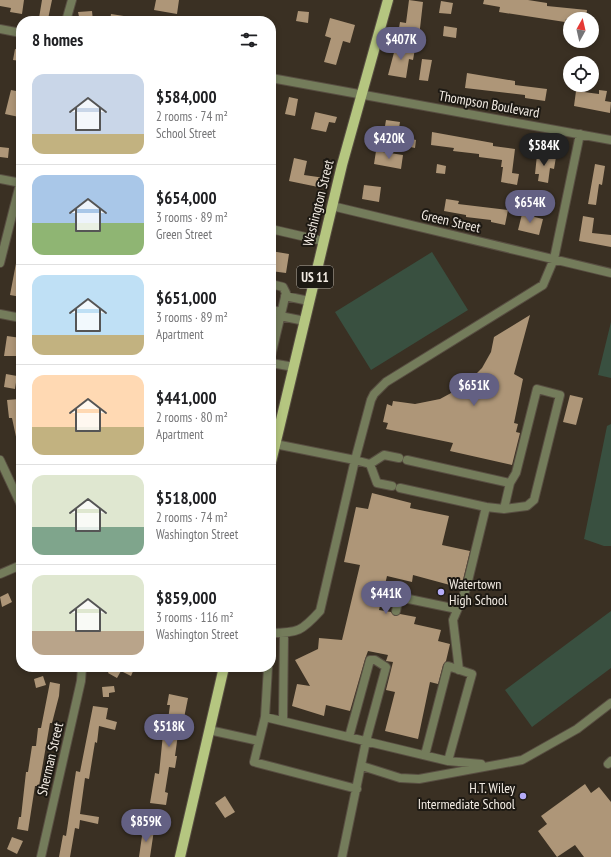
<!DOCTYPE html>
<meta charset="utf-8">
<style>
body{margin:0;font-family:"PT Sans Narrow",sans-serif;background:#f6f6f6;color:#202124;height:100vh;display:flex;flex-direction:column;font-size:15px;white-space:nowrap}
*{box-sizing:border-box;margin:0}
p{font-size:13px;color:#757577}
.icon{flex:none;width:22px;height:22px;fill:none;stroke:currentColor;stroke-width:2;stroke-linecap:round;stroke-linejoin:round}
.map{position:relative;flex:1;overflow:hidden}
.drawer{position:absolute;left:16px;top:16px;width:260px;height:656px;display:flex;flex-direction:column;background:#fff;border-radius:16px;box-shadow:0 2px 6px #0003}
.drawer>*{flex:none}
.needle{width:26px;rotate:8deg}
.fabs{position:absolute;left:563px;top:12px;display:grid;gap:8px}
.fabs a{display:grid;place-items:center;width:36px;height:36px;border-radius:50%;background:#fff;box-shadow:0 2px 6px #0003;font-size:20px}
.price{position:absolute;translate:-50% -34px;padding:0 9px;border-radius:14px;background:#636083;color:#fff;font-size:13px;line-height:26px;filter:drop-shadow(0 1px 2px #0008)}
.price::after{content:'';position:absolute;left:50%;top:24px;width:12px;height:9px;margin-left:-6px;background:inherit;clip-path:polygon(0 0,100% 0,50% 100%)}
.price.selected{background:#222;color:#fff}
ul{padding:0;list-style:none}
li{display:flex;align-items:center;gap:12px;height:100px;padding:0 16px}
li+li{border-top:1px solid #e0e0e0}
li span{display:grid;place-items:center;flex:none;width:112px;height:80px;border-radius:12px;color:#555}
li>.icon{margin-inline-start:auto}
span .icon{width:48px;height:48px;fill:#fffc;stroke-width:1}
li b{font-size:17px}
h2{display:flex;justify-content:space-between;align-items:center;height:48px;padding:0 16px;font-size:17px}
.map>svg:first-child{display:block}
</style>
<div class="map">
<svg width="611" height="857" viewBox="0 0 611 857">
<rect width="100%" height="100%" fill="#3a3023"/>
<path fill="#395040" d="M432 252 468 310 371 370 335 312Z
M611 322V378L598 375Z
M611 424V546H604L584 539 607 426Z
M611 611V668L532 727 505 690Z"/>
<path fill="#ae9678" d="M0 0H24L22 14 10 12 11 8 0 6Z
M42 0H52L48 19 39 18Z
M156 0H179L177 14 154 10Z
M409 0 423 2 419 37 398 34 400 22 406 23Z
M484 0H528L547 3V6L587 10 586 19H566L565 22 499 12 500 7 483 4Z
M441 1 453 3 451 14 439 13Z
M92 11 93 21H80L78 12Z
M298 11 309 12 308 23 296 21Z
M111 14 130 17V21H110Z
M330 18 355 25 350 43 343 41 336 65 324 62 331 38 325 36Z
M444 26 457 28 456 38 443 36Z
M396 45 415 49 413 60 409 59 406 78 388 75Z
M15 49 21 50V61L13 60Z
M422 59 432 60 428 81 419 80Z
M467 73 515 81V85L547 89 545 101 525 98V95L465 88Z
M11 90 21 92 19 117 5 114Z
M599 90 607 91 605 101 611 102 610 113 574 106 576 91 599 94Z
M289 97 298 99 295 116 285 114Z
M315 112 337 117 335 123 329 122 326 132 311 129Z
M386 120 400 122 397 140 383 138Z
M432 132 493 143V146L515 149 512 173 519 174 517 185 501 182 503 167H501L502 160 479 157V154L453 151 454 148 431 145Z
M408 138 416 140 415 148 406 146Z
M0 147 9 148 8 158 0 157Z
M376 151 403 155 401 169 374 164Z
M537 155 556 157 554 169 550 168 548 183 538 181 539 174H535Z
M294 158 307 161 304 175 325 178 323 188 289 181Z
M437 164 446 166 445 174 436 173Z
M595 164 605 166 602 185 599 184 596 205 588 204Z
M364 185 381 187 379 202 362 199Z
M446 199 459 201 458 204 508 210 505 225 491 222V220L466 217V215L444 211Z
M522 214 543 219 539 235 518 230Z
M583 216 594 218 592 233 611 235V247L579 241Z
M271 251 289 254 286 273 271 271Z
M17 258 21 259V297L10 295Z
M530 315 514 374 523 379 514 423 518 424 516 432 520 433 512 465 450 451 453 443 386 429 388 423 383 422 387 404 392 406 393 401 415 404 440 399 464 386 482 368 491 352 494 337Z
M7 336 21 338V356H4Z
M6 374 17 376 15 389 4 387Z
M570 395 583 398 576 425 563 422Z
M19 399 21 446H18L12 418H9L7 400Z
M372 493 411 503 410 508 449 516 442 545 470 551 461 588 413 575 412 582 387 576 379 610 391 612 395 616 400 614 416 617 414 624 441 630 438 641 450 644 446 661 443 665 438 684 430 682 418 739 385 731 395 692 386 690 393 662 386 661 388 655 368 651 365 659 350 711 326 705 324 716 292 706 297 684 310 686 295 660 318 649 319 638 342 640 360 565 344 562 356 507 368 509Z
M8 593 12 602 2 607 0 597Z
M111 667H129L134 669 131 676 121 671 117 678 108 673Z
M43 676 46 685 36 688 34 679Z
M50 682 60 684 59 696 52 723H50L39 786H35L28 831 17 829 19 817H21L26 772H28L32 746H36L38 728H41Z
M114 686 115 692 109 693V697H103L102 687Z
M169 694 188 698 182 728 179 727 175 756H177L175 768 169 767 165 792 168 793 166 805 150 803 155 773 159 774 163 734 166 735 170 705H167Z
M93 706 108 708 106 719 117 722 115 730 99 726 97 743 95 742 89 779 85 778 80 814 99 817 98 824 80 820 79 829 75 828 70 857H59L63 835 66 836 76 771 80 772Z
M585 784 591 793 599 787 611 802V857H584L575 845 557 857 538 831 547 824 541 816Z
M225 796 235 812 225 818 215 803Z
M143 829 154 830 150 857H139Z
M12 837 23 841 17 854 7 849Z"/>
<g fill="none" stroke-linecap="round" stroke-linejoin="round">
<defs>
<path id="minor" d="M66 21 72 0
M0 29 21 33
M271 78 611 140
M0 179 21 183
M332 206 611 273
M271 229 323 241
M0 263 21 180
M271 284 283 287 286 293 271 356
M285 296 309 301
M271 310 281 312
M0 314 21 318
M280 316 305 321
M271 363 294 367
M0 460 21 505
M407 460 510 483
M370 464 355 460 371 400 374 394 386 382 543 285 554 259 580 134
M392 486 377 483 370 464 384 455 399 458
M400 488 486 507 504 509 527 506 534 500 560 395 537 389 516 473 510 483 504 509
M0 574 21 565
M396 611 399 597 457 609
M271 633C298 633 302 631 320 611L355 460 275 444
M268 667 265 717 254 762 357 789
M459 670 453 620 466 589 486 507
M265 717 448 761 481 764
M283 721 284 633
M209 730 259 741
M425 755 448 666 472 674 448 761
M608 764 611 761
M362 766 400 778 419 779 522 760 577 729 611 703
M41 857 81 681 82 667
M342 857 366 741 386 667 375 660H370L349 737"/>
<path id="major" d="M271 462 342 165 388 0
M180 857 224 667"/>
</defs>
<use href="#minor" stroke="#584e42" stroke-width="10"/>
<use href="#major" stroke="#584e42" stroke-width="12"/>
<use href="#minor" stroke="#747c5b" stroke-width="8"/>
<use href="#major" stroke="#b5c680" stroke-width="10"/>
</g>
<g fill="#b5acf8" stroke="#1d1913" stroke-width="1.5">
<circle cx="441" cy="592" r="4"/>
<circle cx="523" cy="796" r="4"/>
</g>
<g text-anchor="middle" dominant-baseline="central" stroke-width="4" stroke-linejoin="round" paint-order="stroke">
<rect fill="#1d1913" stroke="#b3ada5" stroke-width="1" x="297" y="266" width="36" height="22" rx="3"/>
<g font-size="13" font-weight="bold" fill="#f3ece4">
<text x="315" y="277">US 11</text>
</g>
<g font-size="14" fill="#f3ece4" stroke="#1d1913">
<text transform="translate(489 104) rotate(10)">Thompson Boulevard</text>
<text transform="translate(318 203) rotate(-76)">Washington Street</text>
<text transform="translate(451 221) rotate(13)">Green Street</text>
<text transform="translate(50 759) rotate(-77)">Sherman Street</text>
</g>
<g font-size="14" fill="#f3ece4" stroke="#1d1913" text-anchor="start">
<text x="449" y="584">Watertown<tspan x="449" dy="16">High School</tspan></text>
<text x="515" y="788" text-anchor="end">H.T. Wiley<tspan x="515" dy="16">Intermediate School</tspan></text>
</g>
</g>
</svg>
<div class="fabs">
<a><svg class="needle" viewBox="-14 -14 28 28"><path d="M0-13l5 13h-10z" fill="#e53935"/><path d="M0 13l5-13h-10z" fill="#757577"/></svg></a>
<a><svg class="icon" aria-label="locate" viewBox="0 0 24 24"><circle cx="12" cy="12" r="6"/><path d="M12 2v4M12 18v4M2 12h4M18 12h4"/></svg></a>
</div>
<b class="price" style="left:401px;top:61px">$407K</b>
<b class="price" style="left:389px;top:160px">$420K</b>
<b class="price selected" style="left:544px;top:167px">$584K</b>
<b class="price" style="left:530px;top:224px">$654K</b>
<b class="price" style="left:474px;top:407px">$651K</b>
<b class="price" style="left:386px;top:615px">$441K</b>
<b class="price" style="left:169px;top:748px">$518K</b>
<b class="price" style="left:146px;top:843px">$859K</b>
<section class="drawer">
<h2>8 homes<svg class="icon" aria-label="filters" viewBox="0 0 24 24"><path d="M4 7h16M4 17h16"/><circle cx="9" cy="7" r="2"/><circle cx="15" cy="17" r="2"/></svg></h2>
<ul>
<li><span style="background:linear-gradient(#c9d6e8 75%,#c2b280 0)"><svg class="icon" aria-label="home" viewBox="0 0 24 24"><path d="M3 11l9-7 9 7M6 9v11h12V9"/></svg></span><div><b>$584,000</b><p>2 rooms · 74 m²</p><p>School Street</p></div></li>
<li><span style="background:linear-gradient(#a9c7e8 60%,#8fb573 0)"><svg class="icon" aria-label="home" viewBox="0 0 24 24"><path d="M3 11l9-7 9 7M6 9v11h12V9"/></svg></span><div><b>$654,000</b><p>3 rooms · 89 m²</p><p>Green Street</p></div></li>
<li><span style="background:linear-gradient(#bfe0f5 75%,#c2b280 0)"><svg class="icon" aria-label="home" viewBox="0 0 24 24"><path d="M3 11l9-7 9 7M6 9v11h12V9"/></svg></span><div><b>$651,000</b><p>3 rooms · 89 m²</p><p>Apartment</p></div></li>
<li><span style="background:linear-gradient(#ffd9b3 65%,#c2b280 0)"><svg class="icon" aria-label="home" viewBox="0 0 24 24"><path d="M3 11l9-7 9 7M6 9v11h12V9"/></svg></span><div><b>$441,000</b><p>2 rooms · 80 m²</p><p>Apartment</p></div></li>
<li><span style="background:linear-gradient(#dfe7d0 65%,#7fa58c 0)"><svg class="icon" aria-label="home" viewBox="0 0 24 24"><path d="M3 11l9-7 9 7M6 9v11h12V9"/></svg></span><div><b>$518,000</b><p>2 rooms · 74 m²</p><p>Washington Street</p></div></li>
<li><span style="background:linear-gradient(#dfe7d0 70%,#b9a48a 0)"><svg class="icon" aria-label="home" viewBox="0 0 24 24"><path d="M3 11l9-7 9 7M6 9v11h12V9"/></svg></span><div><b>$859,000</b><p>3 rooms · 116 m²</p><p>Washington Street</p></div></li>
</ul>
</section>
</div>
